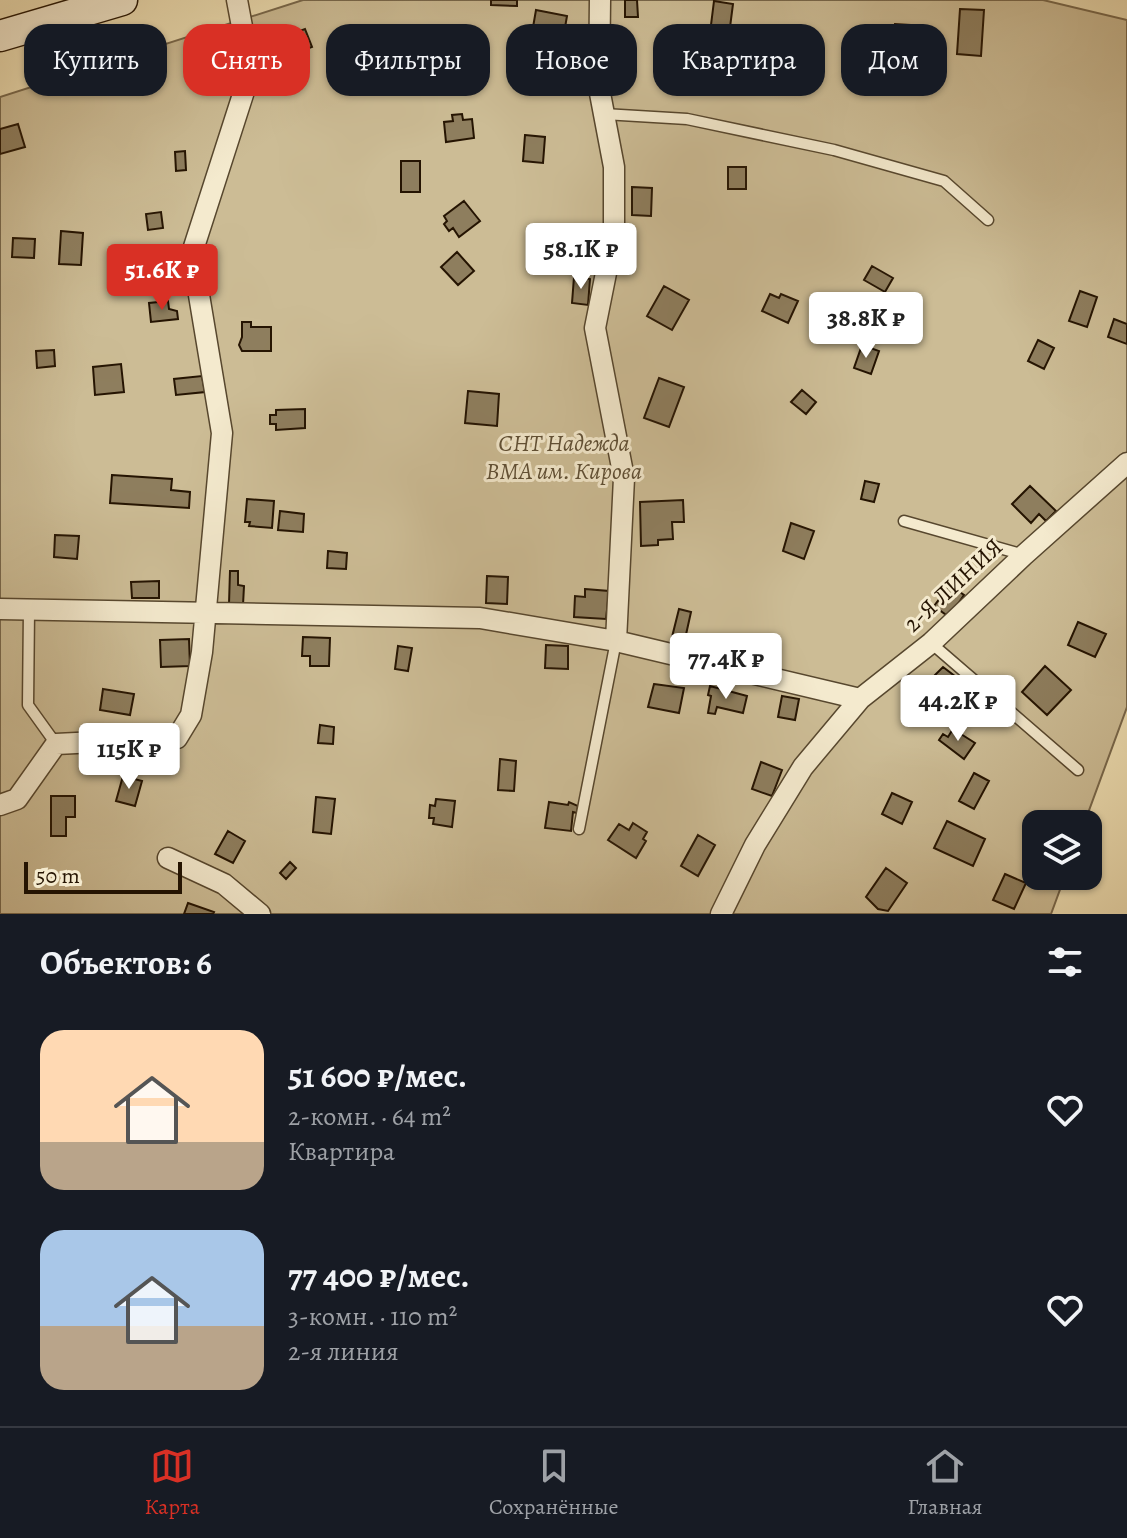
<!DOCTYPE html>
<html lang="ru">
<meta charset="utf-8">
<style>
body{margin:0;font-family:Alegreya,serif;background:#20242c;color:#f1f3f6;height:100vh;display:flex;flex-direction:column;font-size:30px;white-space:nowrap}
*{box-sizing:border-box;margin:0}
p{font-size:26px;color:#9ea1a6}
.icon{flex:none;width:44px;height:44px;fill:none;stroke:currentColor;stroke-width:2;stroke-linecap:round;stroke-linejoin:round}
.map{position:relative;height:914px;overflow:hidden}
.details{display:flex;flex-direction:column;background:#171b24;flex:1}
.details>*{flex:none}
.top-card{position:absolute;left:24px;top:24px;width:1080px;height:72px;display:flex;gap:16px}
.controls{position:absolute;left:1022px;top:810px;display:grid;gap:16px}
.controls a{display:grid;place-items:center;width:80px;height:80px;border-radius:16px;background:#171b24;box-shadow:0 2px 6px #0004;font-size:40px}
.scale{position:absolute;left:24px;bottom:20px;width:158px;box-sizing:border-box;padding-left:8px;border:4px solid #251402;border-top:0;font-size:22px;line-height:28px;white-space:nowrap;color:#251402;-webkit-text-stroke:6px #f4eace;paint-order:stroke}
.price{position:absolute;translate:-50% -68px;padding:0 18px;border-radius:8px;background:#fff;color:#222;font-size:26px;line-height:52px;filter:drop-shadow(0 2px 4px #0008)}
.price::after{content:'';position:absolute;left:50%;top:48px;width:24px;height:18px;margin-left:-12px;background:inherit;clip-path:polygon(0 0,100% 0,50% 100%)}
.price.on{background:#d93025;color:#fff}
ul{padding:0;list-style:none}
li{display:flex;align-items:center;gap:24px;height:200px;padding:0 40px}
li span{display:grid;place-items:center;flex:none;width:224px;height:160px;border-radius:24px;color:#555}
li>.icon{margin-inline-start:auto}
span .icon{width:96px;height:96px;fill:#fffc;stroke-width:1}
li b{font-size:34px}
h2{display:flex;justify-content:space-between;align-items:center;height:96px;padding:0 40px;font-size:34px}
.chip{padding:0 28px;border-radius:24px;background:#171b24;box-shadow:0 2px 6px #0004;font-size:28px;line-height:72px}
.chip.on{background:#d93025;color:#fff}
.dock{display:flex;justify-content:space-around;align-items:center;height:112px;border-top:2px solid #363941;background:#171b24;font-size:22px;color:#9ea1a6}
.dock a{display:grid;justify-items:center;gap:4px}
.dock .on{color:#d93025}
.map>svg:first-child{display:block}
</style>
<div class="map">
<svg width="1127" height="914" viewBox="0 0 1127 914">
<rect width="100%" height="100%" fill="#eedfb3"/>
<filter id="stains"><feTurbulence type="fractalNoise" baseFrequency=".0025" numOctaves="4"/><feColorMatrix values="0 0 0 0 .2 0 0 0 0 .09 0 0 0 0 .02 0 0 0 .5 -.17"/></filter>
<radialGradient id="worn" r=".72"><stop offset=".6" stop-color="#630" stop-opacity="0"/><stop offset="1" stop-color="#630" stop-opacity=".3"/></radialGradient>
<path fill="#ccbc95" stroke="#78684c" stroke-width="2" d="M303 0H1043L1127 20V707L1084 824H1036V876H1065L1051 914H0V97Z"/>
<path fill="#8e7e5e" stroke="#251402" stroke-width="2" d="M491 0H517V6L491 5Z
M625 0H637L638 17H625Z
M714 1 733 4 729 35 718 33 717 42 709 41Z
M960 9 984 10 981 56 957 54Z
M536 10 567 16 563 39 532 33Z
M895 24 926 26 925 47 894 45Z
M305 29 312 47 293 54 286 36Z
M750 32 763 35 759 56 746 53Z
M232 51 240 80 206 90 198 61Z
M544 53 576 55 575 81 543 79Z
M462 114 463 120 472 119 474 138 446 142 444 122 453 121 452 115Z
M18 124 25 147 0 154V129Z
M525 135 545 137 543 163 523 161Z
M185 151 186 170 176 171 175 152Z
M401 161H420V192H401Z
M728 167H746V189H728Z
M632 187 652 188 651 216 632 215Z
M464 201 480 221 459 237 453 228 449 231 444 224 447 221 444 216Z
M161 212 163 228 148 230 146 214Z
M61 231 83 233 81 265 59 264Z
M587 235 606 239 603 252 585 248Z
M533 236 561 237V273L532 272Z
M13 238 35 239 34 258 12 257Z
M457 252 474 271 458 285 441 267Z
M872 266 893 278 885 292 864 280Z
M574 277 590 279 588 305 572 303Z
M664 286 689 300 672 330 647 316Z
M1080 291 1097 297 1087 327 1069 321Z
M770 294 779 298 781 294 798 301 788 323 762 311Z
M168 301 169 309 177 311 178 319 151 322 149 303Z
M1114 319 1127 324V344L1108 337Z
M242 322H251V327H271V351H242L239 345 242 337Z
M1038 340 1054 348 1044 369 1028 361Z
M862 345 879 351 871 374 854 368Z
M54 350 55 366 37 368 36 351Z
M121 364 124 392 95 395 93 367Z
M202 376 205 392 176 395 174 379Z
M659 378 684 387 669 427 644 418Z
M802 390 816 402 806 414 791 402Z
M468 391 499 394 497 426 465 423Z
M305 409V428L276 430V424H270V415H276V410Z
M112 475 172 479 171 490 190 492 189 508 110 503Z
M865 481 879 484 874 502 861 499Z
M1030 486 1056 511 1046 521 1039 514 1031 523 1012 504Z
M247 499 274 501 272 528 249 526 250 522H245Z
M683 500 684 522H672L673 539 658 540V545L641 546 640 502Z
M280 511 304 514 303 532 278 530Z
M791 523 814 531 804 559 783 551Z
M55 535 79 536 77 559 54 557Z
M328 551 347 553 346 569 327 568Z
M230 571H238V585L244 586 243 605 229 604Z
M487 576 508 577 507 604 486 603Z
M159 581V598H132L131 582Z
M950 585 964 595 949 617 934 606Z
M585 589 609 591 606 619 574 617 575 596 585 597Z
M679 609 691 612 685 639 672 637Z
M1078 622 1106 634 1095 657 1068 645Z
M303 637 330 638 329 666H310V656H302Z
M189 639 190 666 161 667 160 640Z
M546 645 568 646V669L545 668Z
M398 646 412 648 408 671 395 669Z
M1045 666 1071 690 1047 715 1022 692Z
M943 667 973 690 959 708 930 680Z
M654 684 684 688 679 713 648 707Z
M710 686 747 696 743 713 717 707 715 714 708 713 711 696 708 695Z
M103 689 134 694 130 715 100 710Z
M782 696 799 699 795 720 778 717Z
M320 725 334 727 333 744 318 743Z
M953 729 975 743 964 759 939 740 943 734 948 737Z
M500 759 516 761 514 791 498 790Z
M761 762 782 770 772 796 752 789Z
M974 773 989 781 974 809 959 801Z
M123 776 142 781 135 806 116 801Z
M892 793 912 802 902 824 882 814Z
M51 796H75V817H66V836H51Z
M316 797 335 799 331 834 313 832Z
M436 799 455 801 452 827 433 824 434 818H429L430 805 435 806Z
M549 802 568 805 569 802 578 806 577 813 573 812 571 831 545 828Z
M947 821 985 839 973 866 934 848Z
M633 823 647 832 643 839 646 841 636 858 608 840 619 824 629 830Z
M228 831 245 841 233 863 215 854Z
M698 835 715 845 698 876 681 866Z
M290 862 296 868 286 879 280 873Z
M886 868 907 883 888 911 878 909 866 897Z
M1005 874 1026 883 1014 909 993 900Z
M188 903 214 912 213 914H184Z"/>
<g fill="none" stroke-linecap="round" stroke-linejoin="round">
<defs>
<path id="service" d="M604 114 687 119 834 150 944 181 988 220
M904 521 1024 555
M29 610 28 705 56 744
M931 643 1078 770
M579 829 616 641"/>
<path id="minor" d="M600 0 599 88 614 167V233L595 328 624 478 616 641
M0 609 480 618 616 641 860 699
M0 805 17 799 56 744 177 738 191 715 202 652 222 433 192 253 247 82 249 64 237 0
M168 858 224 884 260 914
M721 914 755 845 803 767 860 699 931 643 1024 555 1127 463"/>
<path id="secondary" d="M0 36 122 0"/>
</defs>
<use href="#service" stroke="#57472e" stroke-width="13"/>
<use href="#minor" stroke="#57472e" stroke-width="23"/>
<use href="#secondary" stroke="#251402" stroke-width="33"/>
<use href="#service" stroke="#f4eace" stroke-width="10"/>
<use href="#minor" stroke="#f4eace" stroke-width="20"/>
<use href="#secondary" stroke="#f4eace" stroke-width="30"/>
</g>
<g text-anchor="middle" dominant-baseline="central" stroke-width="6" stroke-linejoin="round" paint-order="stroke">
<g font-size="24" font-style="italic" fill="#5f4f35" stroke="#f4eace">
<text x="564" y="443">СНТ Надежда<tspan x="564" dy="28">ВМА им. Кирова</tspan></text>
</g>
<g font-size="24" fill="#251402" stroke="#f4eace">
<text transform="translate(953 585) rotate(-43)">2-Я ЛИНИЯ</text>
</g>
</g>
<rect width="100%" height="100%" filter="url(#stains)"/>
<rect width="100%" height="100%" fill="url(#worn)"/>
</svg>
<div class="controls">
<a><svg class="icon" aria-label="layers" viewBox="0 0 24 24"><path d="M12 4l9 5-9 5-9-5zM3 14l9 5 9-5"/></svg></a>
</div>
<div class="scale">50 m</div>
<b class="price" style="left:581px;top:291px">58.1K ₽</b>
<b class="price on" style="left:162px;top:312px">51.6K ₽</b>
<b class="price" style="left:866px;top:360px">38.8K ₽</b>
<b class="price" style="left:726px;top:701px">77.4K ₽</b>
<b class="price" style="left:958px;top:743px">44.2K ₽</b>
<b class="price" style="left:129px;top:791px">115K ₽</b>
<div class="top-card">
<a class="chip">Купить</a>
<a class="chip on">Снять</a>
<a class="chip">Фильтры</a>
<a class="chip">Новое</a>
<a class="chip">Квартира</a>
<a class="chip">Дом</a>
</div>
</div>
<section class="details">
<h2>Объектов: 6<svg class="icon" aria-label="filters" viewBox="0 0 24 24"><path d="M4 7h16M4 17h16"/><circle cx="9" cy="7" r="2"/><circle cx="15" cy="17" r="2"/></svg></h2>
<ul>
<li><span style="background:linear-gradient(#ffd9b3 70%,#b9a48a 0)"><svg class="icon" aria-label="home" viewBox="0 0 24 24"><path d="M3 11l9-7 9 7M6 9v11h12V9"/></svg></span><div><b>51 600 ₽/мес.</b><p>2-комн. · 64 m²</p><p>Квартира</p></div><svg class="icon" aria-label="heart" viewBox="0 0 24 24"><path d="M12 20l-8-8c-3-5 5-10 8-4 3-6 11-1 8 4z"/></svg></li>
<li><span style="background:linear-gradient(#a9c7e8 60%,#b9a48a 0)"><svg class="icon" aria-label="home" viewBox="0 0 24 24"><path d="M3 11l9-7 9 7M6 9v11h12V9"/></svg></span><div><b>77 400 ₽/мес.</b><p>3-комн. · 110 m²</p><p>2-я линия</p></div><svg class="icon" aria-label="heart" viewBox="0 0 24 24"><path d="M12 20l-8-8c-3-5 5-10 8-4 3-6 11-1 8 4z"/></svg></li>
</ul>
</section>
<nav class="dock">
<a class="on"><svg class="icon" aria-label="map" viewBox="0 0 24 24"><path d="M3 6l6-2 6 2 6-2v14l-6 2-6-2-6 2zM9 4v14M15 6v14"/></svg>Карта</a>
<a><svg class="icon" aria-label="saved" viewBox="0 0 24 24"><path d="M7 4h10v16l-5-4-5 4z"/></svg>Сохранённые</a>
<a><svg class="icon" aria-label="home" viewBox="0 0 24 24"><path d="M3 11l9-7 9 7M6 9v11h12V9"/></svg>Главная</a>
</nav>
